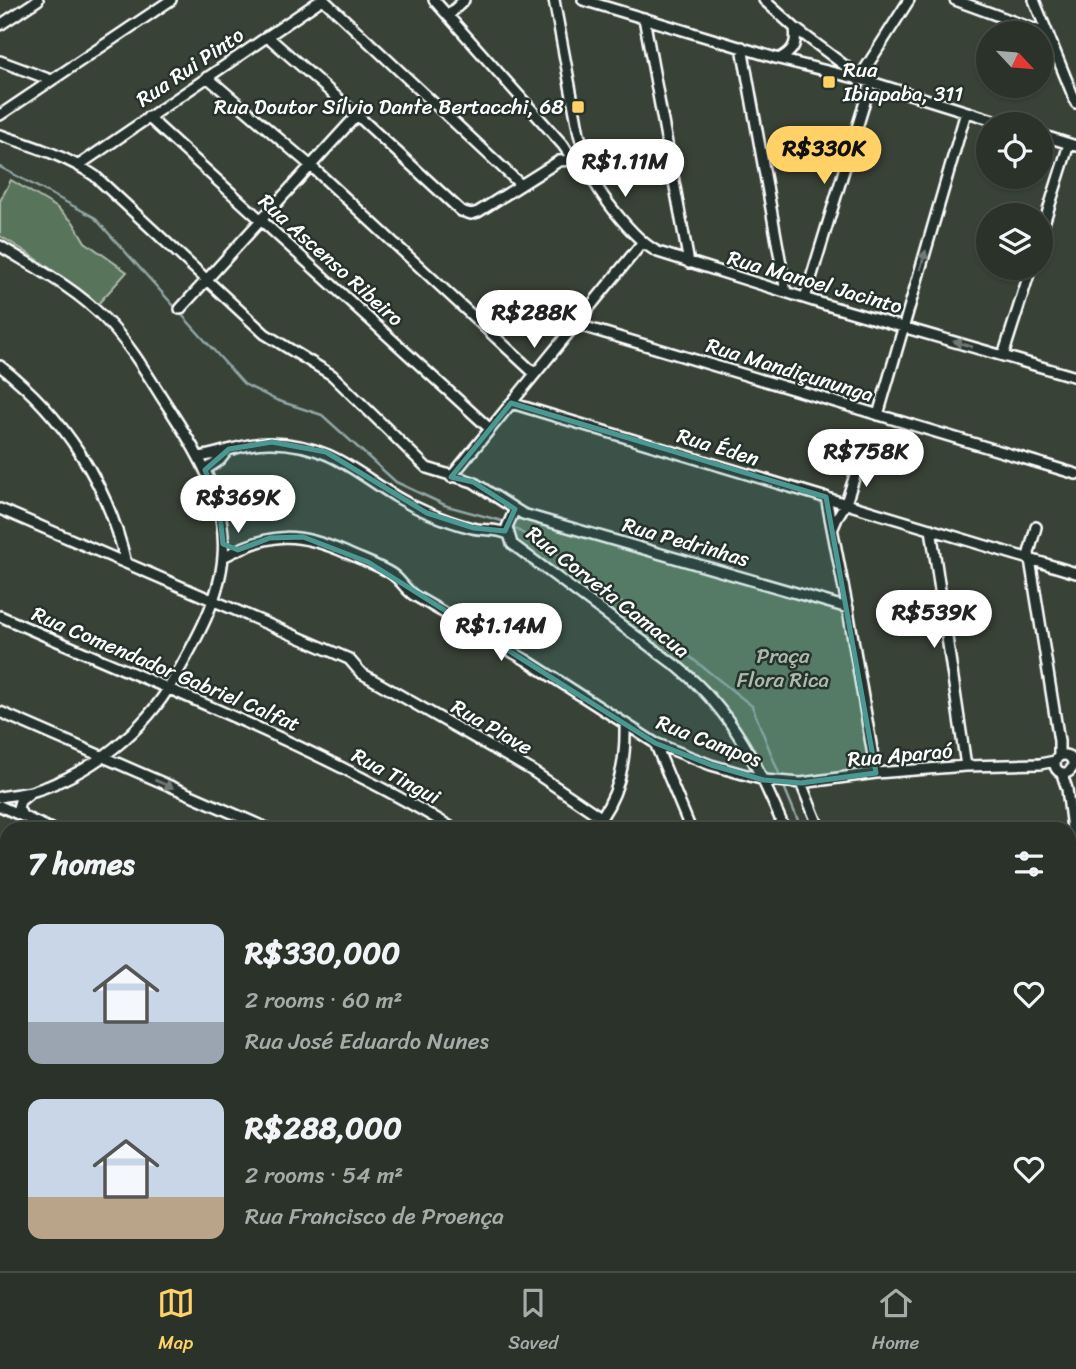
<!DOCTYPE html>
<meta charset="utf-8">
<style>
body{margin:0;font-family:Sriracha,sans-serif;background:#373e35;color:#f1f3f6;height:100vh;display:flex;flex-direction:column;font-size:26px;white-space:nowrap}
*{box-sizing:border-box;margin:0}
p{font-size:23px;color:#a6aaa8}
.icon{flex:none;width:38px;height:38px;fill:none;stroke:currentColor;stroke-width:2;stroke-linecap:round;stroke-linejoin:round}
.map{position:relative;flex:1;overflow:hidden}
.details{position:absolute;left:0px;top:822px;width:1076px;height:450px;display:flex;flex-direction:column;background:#2b3229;border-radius:21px 21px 0 0;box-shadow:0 2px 5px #0004,0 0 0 2px #474d46}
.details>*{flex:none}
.needle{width:46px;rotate:116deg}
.fabs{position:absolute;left:976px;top:21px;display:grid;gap:14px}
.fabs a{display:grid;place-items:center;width:77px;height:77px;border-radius:50%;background:#2b3229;box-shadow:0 2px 5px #0004,0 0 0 2px #474d46;font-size:35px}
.price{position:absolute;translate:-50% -60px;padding:0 16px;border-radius:24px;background:#fff;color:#222;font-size:23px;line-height:46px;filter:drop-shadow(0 2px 4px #0008)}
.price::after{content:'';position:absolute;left:50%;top:42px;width:21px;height:16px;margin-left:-10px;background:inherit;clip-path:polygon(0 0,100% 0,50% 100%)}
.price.selected{background:#ffd166;color:#111}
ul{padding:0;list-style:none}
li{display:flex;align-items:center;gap:21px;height:175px;padding:0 28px}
li span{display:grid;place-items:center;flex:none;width:196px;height:140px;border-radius:14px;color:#555}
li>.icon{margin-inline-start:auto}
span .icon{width:84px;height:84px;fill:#fffc;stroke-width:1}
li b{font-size:30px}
h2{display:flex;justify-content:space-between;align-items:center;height:84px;padding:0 28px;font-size:30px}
.dock{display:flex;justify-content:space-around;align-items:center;height:98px;border-top:2px solid #474d46;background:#2b3229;font-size:19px;color:#a6aaa8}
.dock a{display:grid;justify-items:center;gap:4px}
.dock .selected{color:#ffd166}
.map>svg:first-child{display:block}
</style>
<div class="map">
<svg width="1076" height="1271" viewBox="0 0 1076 1271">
<rect width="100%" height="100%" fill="#394237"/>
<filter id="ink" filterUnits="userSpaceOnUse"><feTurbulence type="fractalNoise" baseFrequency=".0143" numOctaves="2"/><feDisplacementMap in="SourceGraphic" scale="14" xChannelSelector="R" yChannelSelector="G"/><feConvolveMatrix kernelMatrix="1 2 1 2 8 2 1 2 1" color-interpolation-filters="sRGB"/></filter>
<g filter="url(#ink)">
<path fill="#464c3e" d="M101 1265H342L331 1271H107Z"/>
<path fill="#59745b" stroke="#acbaad" stroke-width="2" d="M11 180 56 207 73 222 85 242 127 272 97 305C66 279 35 256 0 236V201Z
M515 509 802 596 822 606 848 608 876 773 828 780H764L701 686 537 564 508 534Z"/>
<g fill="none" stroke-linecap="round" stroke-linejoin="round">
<path stroke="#91a7a7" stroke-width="2.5" d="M0 167 94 217 244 384 276 400 322 415 396 482 447 506 502 521
M511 526 574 565 752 706 780 776
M785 789 802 830"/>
<defs>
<path id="minor" d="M324 0 521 185
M434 0 563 145 572 158
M554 0 579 134 585 154
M583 0 779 59 871 82 1006 124
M764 0 795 28 864 80
M955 0 1048 34
M1034 0 1076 103
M448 16 464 0
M644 18 689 263
M0 25 38 0
M267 36 357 115 461 211 471 214 478 212 559 161 572 160
M742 47 786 292
M779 59C794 51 797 44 795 28
M0 61 51 80
M207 77 311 166 534 373
M858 80 909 0
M0 115 171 0
M148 117 490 429
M0 135C33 146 66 156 95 176L265 334 332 375 427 468 473 482 515 509 507 527 512 544 679 668C734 713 758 766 785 830
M1041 135 1076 146
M572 159a7 7 0 1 1 14 0a7 7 0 1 1-14 0Z
M586 161C591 187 635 241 658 252L823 304 1076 377
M79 165 321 0
M1041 233 1069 144
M0 246C36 268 75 288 105 319 127 341 144 369 161 396 192 444 228 496 223 556 220 599 195 642 174 679 145 731 89 775 31 792 21 794 10 795 0 797
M805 298 871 82
M180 309 357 115
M575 324 1076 474
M1003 356 1031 268
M0 366C64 416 108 484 126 563
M511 403 1076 573
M878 415 966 112
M199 457C224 453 246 442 272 443 342 444 368 488 426 512 440 518 456 524 472 528 484 531 497 528 508 534
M205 470 220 460 228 450
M451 477 642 243
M826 497 848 610 876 773
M0 509 349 659 361 673 531 770 602 818
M515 509 523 514 848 608
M1036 527 1029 553 1059 741V756
M833 528 838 516 846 503 858 466
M931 529 966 766
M223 557C273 531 297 532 347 553 362 560 378 565 392 574 401 580 405 590 415 596L526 660 655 743 711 765 764 780 801 783 876 773 966 766 1040 764 1055 761
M0 616C153 684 312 743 456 830
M0 712 271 830
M655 743 691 830
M1055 764a9 9 0 1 1 18 0a9 9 0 1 1-18 0Z
M1062 774 1067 789 1075 853
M801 783 820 830
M0 806 53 830
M22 815 18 808 20 801 31 792
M592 830C619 798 626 764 625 724
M1069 953 1076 952
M0 1061 7 1063
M1069 1098H1076
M1069 1177 1076 1176
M0 1200 7 1192
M1069 1260H1076
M555 1265V1271
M692 1265 693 1271
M833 1265V1271
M356 1271 422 1265"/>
<path id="major" d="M0 926 7 928
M0 950 7 952
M1069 1054 1076 1053
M1069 1074 1076 1073"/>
</defs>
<use href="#minor" stroke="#fff" stroke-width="14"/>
<use href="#major" stroke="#fff" stroke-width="18"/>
<use href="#minor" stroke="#26332d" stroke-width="9"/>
<use href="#major" stroke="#726f4a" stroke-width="12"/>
</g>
<defs><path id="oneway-solid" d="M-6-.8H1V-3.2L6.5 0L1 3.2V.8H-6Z" transform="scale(1.75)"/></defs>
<g fill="#727a76">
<use href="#oneway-solid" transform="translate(923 260) rotate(-74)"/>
<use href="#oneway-solid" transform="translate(963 344) rotate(-163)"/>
<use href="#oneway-solid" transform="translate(164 784) rotate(23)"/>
</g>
</g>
<path fill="#4b9892" fill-opacity="0.2" stroke="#4b9892" stroke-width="5" stroke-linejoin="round" d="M511 403 826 497 876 773 801 783 764 780 711 765 655 743 368 562 303 537 270 538 238 550 223 544 219 506 205 470 229 449 272 442 326 452 427 513 474 528 505 531 515 509 473 482 451 477Z"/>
<g fill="#ffd166" stroke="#26332d" stroke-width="2.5">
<rect x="822" y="75" width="14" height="14" rx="3.5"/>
<rect x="571" y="100" width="14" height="14" rx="3.5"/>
</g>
<g text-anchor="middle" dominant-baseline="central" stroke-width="5" stroke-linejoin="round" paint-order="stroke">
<g font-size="21" fill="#fff" stroke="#26332d">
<text transform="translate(190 67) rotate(-34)">Rua Rui Pinto</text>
<text transform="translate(331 260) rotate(42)">Rua Ascenso Ribeiro</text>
<text transform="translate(815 282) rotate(16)">Rua Manoel Jacinto</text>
<text transform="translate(790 370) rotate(17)">Rua Mandiçununga</text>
<text transform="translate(718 447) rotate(17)">Rua Éden</text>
<text transform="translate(686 542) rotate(16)">Rua Pedrinhas</text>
<text transform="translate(608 592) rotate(38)">Rua Corveta Camacua</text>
<text transform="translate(166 669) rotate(23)">Rua Comendador Gabriel Calfat</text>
<text transform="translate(492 727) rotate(30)">Rua Piave</text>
<text transform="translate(709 741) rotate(21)">Rua Campos</text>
<text transform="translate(900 755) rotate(-5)">Rua Aparaó</text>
<text transform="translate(396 776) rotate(28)">Rua Tingui</text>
</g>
<g font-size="21" fill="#fff" stroke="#26332d" text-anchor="start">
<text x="843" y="70">Rua<tspan x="843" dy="24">Ibiapaba, 311</tspan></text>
<text x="564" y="107" text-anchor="end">Rua Doutor Sílvio Dante Bertacchi, 68</text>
</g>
<g font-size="21" fill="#acbaad" stroke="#26332d">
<text x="783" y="656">Praça<tspan x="783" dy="24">Flora Rica</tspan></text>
</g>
</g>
</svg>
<div class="fabs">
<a><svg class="needle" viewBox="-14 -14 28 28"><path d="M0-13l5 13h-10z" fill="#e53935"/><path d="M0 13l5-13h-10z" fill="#a6aaa8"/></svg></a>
<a><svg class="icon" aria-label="locate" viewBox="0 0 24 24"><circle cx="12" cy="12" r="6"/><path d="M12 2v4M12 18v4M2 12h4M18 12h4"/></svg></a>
<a><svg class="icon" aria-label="layers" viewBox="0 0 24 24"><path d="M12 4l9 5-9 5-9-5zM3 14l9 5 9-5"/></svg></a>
</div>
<b class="price selected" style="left:824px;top:186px">R$330K</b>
<b class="price" style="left:625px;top:199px">R$1.11M</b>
<b class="price" style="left:534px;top:350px">R$288K</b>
<b class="price" style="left:866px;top:489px">R$758K</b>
<b class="price" style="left:238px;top:535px">R$369K</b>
<b class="price" style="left:934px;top:650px">R$539K</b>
<b class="price" style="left:501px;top:663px">R$1.14M</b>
<section class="details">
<h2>7 homes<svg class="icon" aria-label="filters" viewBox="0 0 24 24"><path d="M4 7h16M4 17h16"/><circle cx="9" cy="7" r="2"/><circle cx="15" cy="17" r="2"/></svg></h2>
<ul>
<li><span style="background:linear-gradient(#c9d6e8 70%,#9aa5b1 0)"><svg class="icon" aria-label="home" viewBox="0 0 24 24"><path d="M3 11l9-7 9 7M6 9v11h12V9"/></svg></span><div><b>R$330,000</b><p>2 rooms · 60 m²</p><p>Rua José Eduardo Nunes</p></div><svg class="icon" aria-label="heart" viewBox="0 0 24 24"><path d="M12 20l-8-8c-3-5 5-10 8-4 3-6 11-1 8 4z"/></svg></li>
<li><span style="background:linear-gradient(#c9d6e8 70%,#b9a48a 0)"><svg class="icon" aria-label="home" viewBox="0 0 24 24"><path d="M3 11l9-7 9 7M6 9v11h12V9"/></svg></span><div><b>R$288,000</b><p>2 rooms · 54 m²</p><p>Rua Francisco de Proença</p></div><svg class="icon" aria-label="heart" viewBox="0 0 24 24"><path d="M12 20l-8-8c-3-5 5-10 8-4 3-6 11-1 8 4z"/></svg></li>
</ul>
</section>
</div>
<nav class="dock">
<a class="selected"><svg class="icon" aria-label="map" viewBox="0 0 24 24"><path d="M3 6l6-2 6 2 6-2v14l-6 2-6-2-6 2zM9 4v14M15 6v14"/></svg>Map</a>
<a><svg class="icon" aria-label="saved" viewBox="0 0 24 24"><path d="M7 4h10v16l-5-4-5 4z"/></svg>Saved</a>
<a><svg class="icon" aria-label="home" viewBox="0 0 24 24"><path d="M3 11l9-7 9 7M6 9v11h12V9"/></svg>Home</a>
</nav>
